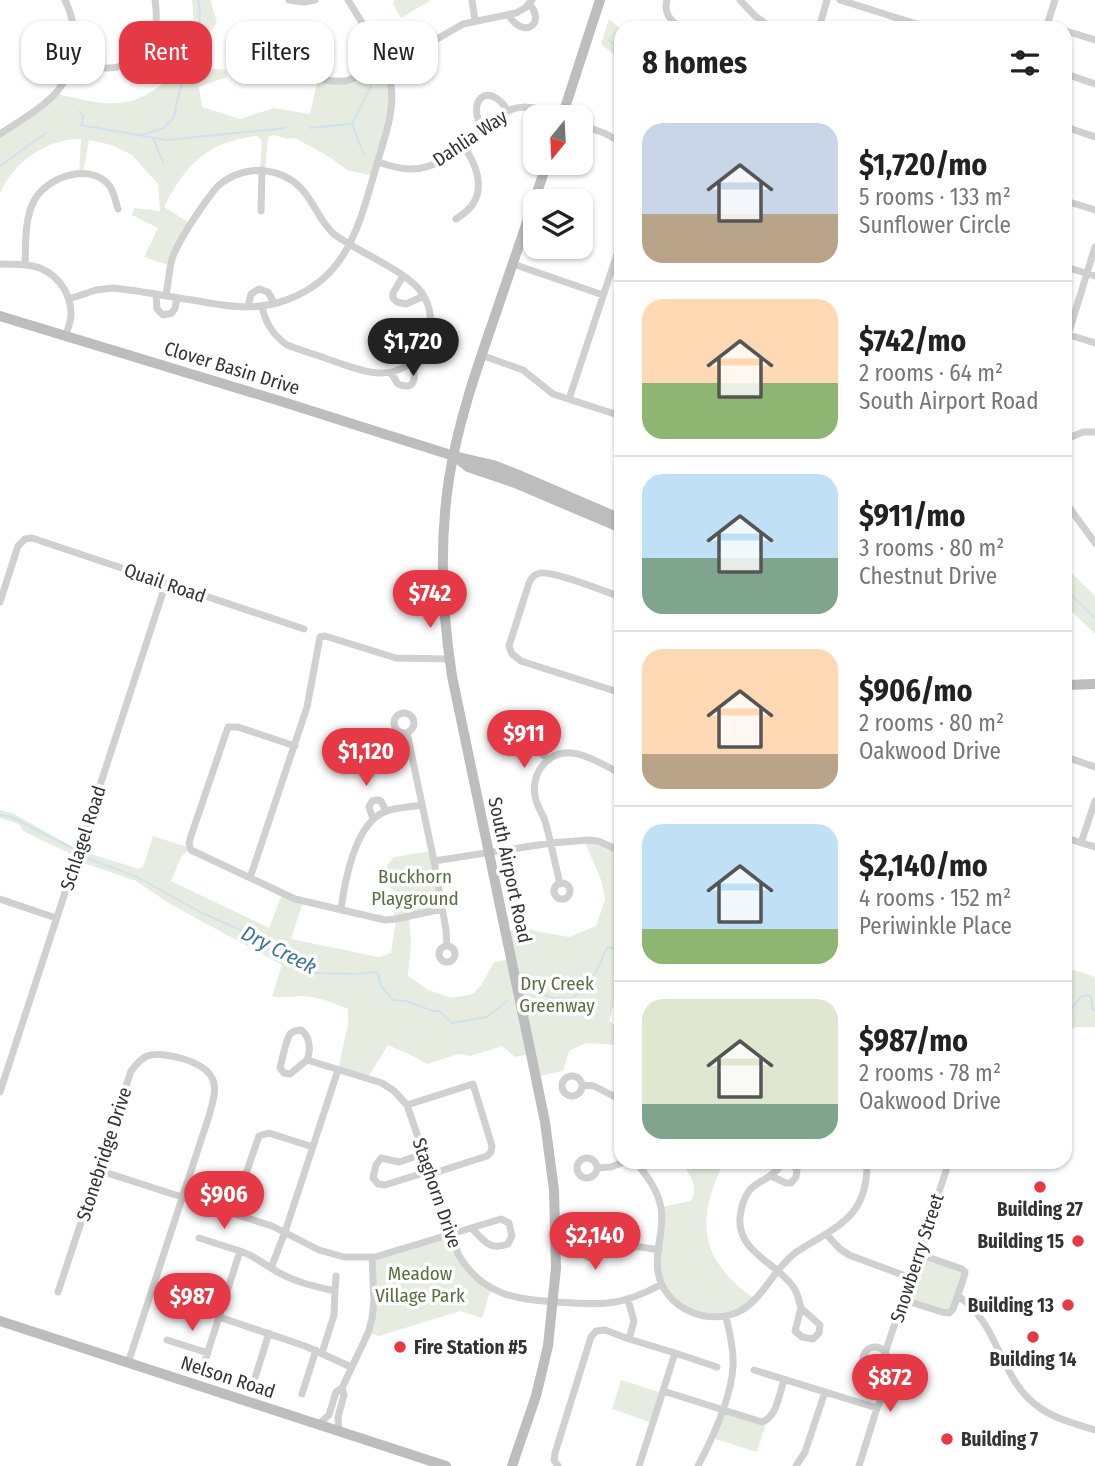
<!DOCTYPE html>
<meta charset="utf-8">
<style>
body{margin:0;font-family:"Fira Sans Condensed",sans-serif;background:#f6f6f6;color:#222;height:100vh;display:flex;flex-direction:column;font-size:26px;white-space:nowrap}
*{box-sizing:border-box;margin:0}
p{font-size:23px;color:#767676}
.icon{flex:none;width:38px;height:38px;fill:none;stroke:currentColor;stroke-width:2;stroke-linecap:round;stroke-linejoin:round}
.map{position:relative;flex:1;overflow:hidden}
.drawer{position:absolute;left:614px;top:21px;width:458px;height:1148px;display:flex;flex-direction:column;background:#fff;border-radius:21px;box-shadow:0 2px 5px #0004}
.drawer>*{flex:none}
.guide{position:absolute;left:21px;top:21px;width:488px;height:63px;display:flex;gap:14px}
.needle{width:46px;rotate:198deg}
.buttons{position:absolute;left:523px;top:105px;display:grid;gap:14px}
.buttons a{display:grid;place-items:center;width:70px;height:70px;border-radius:14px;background:#fff;box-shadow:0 2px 5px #0004;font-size:35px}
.price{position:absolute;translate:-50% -60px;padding:0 16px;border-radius:24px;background:#e63946;color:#fff;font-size:23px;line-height:46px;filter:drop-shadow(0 2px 4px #0008)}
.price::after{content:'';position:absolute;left:50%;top:42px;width:21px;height:16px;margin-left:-10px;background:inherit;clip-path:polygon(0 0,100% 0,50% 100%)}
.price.active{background:#222;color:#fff}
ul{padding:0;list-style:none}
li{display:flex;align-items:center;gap:21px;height:175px;padding:0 28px}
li+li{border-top:2px solid #e0e0e0}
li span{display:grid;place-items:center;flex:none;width:196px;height:140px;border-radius:21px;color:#555}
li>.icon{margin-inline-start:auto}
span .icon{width:84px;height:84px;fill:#fffc;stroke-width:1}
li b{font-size:30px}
h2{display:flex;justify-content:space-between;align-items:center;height:84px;padding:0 28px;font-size:30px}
.chip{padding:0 24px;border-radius:21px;background:#fff;box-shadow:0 2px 5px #0004;font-size:24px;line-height:63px}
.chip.active{background:#e63946;color:#fff}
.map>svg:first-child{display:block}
</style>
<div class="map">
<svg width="1095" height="1466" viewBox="0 0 1095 1466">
<rect width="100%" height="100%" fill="#fff"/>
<path fill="#e6ecdf" d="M192 0H210L217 22 188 66 226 70 227 77 199 87 202 107 240 119 274 108 310 114 318 79 335 82 385 66 392 94 373 176 347 170 331 158 295 138 287 139 274 135 268 137 265 170H260L262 141 257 136C207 142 186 164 164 207L191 224 171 266 144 257 158 228 132 215 134 208 160 211 158 184 132 155 112 145 89 140 83 174H79L81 139C47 138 14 162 0 193V134L59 89 61 95C112 107 135 111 175 73L153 54 157 49 182 62 192 41 194 26Z
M394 0H431L401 18 393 4Z
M609 19 621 29V60L601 44Z
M1066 568 1095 596V634L1066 606Z
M0 810 14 814 78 850 139 869 143 867 153 836 190 848 181 857 171 881 269 928 282 894 303 902 291 939 379 957 391 953 396 920 394 919 393 889 384 884 387 865 394 857 431 851 442 909 409 917 411 943 408 976 428 990 452 998 473 994 482 984 494 962 511 959 506 932 527 928 535 931 569 937 596 926 605 900 602 882 584 840 621 851V1002L613 1007 609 1021 621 1030V1049L617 1045 586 1043 569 1051 563 1071 536 1077 531 1054 515 1057 502 1046 470 1056 458 1054 427 1064 411 1055 388 1045 367 1079 338 1070 348 1024V1009C332 1002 318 997 301 996 291 996 282 999 272 996L282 965 170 904 136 881 75 860 71 854 23 831 19 824 0 818Z
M1074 970 1093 976 1095 979V1027H1076L1066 1032V971Z
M681 1162H725L723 1164C695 1221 700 1261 755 1299L726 1317 684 1309 660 1279 661 1207 691 1201C699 1186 690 1175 681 1162Z
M451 1234 458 1254 491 1289 482 1318 460 1311 379 1336 368 1333 372 1319V1257Z
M919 1254 963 1269 952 1311 904 1300Z
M621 1380 662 1393 653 1423 612 1409Z
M722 1410 767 1420 757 1452 712 1438Z"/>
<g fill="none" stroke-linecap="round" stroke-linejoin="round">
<path stroke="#cfe2ee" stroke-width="2" d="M609 40 621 51
M185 78 195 76
M79 111 83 116 82 125
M80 125 167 140 285 128
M310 128 350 124
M141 135 164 128 174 117 178 97 184 78 186 69 198 41 200 12 198 0
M153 138 163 162
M364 155 352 124 371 86
M0 166 46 133
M1066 590 1095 618
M0 815 11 817 74 849
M82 856 137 877 202 913 279 947 316 973 358 974 376 972 378 974 381 986 393 1000 406 1001 433 1011H439L452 1023 487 1017 507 1001
M532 990 552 998H572C582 992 592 979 598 968 602 961 603 954 608 947L621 951
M1066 1015 1081 997 1088 995 1091 997 1093 1009 1095 1011"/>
<path stroke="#d0d0d0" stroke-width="7" d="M289 0 304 2 315 0
M472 0 475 21
M667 0C663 14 671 20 680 28
M740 0 755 16 772 28
M840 0 929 28
M509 16C526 41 546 21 529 4
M819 28 827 0
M1046 28 1055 0
M1066 31 1095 40
M73 60C83 63 94 67 105 68 132 69 155 49 156 22 157 15 156 7 155 0
M242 73 277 71 332 81H346L399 61 463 24 516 13 525 8 532 0
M1066 74 1095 84
M581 125 604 133 621 142
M1066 127 1095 137
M483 128C465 102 488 79 508 111
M0 134C18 122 38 111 53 96 78 70 80 31 65 0
M378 162C388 165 398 169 409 169 461 170 481 108 525 107 538 107 550 112 561 117
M1066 201 1095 210
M261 211 262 170
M456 219C462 215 469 210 473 204 485 185 475 162 463 146
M0 264C11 264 22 264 33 266 55 271 71 291 71 314 71 321 68 328 66 335
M513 264 603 295
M25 265C26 245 24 220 34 201 46 178 87 162 108 184 114 190 115 200 118 209
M1066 267 1095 276
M403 276 393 293V298L397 302 406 304 424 296
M156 295 157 309 163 315 172 313 175 308 177 298
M166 296C168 284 169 271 172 259 177 244 186 231 195 217 202 207 209 196 217 187 237 168 268 165 291 180 312 193 317 220 334 234 357 252 406 270 422 293 431 306 433 325 428 340 425 350 418 358 409 364 384 382 358 369 333 361 318 355 302 351 287 345 273 335 265 323 262 306
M69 299 96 290 113 288C142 291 170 297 198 301 225 306 250 310 277 303 348 283 359 225 377 164 384 138 395 112 391 86 387 59 362 23 348 0
M248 307 251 294 259 289 268 292 274 303
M1066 334 1095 343
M1068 335 1095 247
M481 355 523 370 553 394 621 416
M391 373 398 384C417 392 416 375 411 363
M569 399 616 257 618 252 621 251
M1066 439 1083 432H1095
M1066 503 1095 543
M621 597C606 592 554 571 541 573 534 574 532 577 529 583L509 646 512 654 521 661 621 693
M0 602 18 546 25 539 32 538 304 629
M394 723a10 10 0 1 1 20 0a10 10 0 1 1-20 0Z
M490 736a7 7 0 1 1 14 0a7 7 0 1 1-14 0Z
M407 733 434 861 446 930 447 946
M504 738 531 744 549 760
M295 746 238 727H228L190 839 189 844 191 850 295 899 385 920 396 919 442 909
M1066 757 1095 767
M373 819 369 807 372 801 377 800 381 801 386 811
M1066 838 1095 847
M1081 843 1095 801
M434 861 551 843 588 840 598 841 621 851
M250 878 307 707 320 637 325 636 396 658 449 659
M554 891a8 8 0 1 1 16 0a8 8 0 1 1-16 0Z
M560 884C555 863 551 842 545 821 542 812 536 805 535 796 533 785 536 773 543 765 565 738 598 762 621 774
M0 899 56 918
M341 909C345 880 355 825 384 812 396 807 410 807 422 805
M439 954a8 8 0 1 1 16 0a8 8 0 1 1-16 0Z
M307 1060C311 1051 310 1036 301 1030 297 1031 294 1030 290 1034 286 1040 282 1060 280 1068L284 1073 290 1074 307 1060 382 1083 394 1091 407 1105 458 1254C482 1295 514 1299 556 1302 602 1305 620 1307 662 1284
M338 1070 285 1232 271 1268 250 1255 240 1251 219 1317 305 1346 351 1367
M562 1086a10 10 0 1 1 20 0a10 10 0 1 1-20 0Z
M582 1085 594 1086 621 1100
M0 1092 166 583
M407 1105 473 1084 492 1146 491 1152 487 1156 431 1174
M423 1154 399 1162 381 1158 376 1165 373 1178 378 1184 385 1185 430 1171
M577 1168a10 10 0 1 1 20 0a10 10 0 1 1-20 0Z
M636 1162C647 1176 658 1190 661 1208 665 1230 654 1251 658 1272 664 1309 710 1328 742 1310 766 1295 776 1264 801 1249 840 1225 868 1215 867 1162
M597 1168 611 1167 624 1162
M98 1170 272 1226 319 1250 344 1257H375L501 1219 509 1223 512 1236 508 1244C489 1251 485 1241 472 1229
M771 1176 786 1183H791L796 1177 797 1169 790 1163 783 1164C779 1167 776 1172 771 1175 764 1181 755 1183 749 1191 744 1198 741 1208 740 1217 737 1253 777 1262 794 1288 798 1294 799 1301 801 1308
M232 1214 259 1136 269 1133 313 1147
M826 1234 840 1249 849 1255 911 1278
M199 1238 240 1251
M582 1248a10 10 0 1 1 20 0a10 10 0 1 1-20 0Z
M602 1246 641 1247 659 1250
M271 1268C291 1281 312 1286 335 1291L334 1315 322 1353
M184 1287 225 1300
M335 1291 336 1276
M58 1292 131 1071C136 1065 140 1059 147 1056 163 1050 205 1062 212 1078 218 1089 212 1104 209 1116L128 1363
M958 1296C1001 1325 998 1379 1040 1408 1056 1419 1076 1424 1095 1430
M904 1300 942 1312 949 1313 953 1309 964 1277 965 1272 962 1269 919 1254
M801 1308 820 1325 819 1333 813 1339 802 1337 795 1331Z
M629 1339 675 1353 663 1391
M167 1340 208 1353
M863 1359a12 12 0 1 1 24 0a12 12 0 1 1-24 0Z
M675 1353 717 1367
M885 1353 949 1162
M204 1364 219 1317
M754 1370 877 1408
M255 1378 269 1333
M302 1394 316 1350
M319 1424 329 1415 336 1392 342 1388 368 1333 372 1319 374 1301 372 1257
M339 1431 338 1417 344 1395 342 1388
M558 1466 554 1460 555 1453 591 1337 596 1331 605 1330 629 1339 634 1321 628 1300
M639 1466 663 1391 762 1422C777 1417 779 1394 784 1380
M698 1466C712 1439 732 1397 733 1366 734 1350 730 1333 726 1317
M796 1466 805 1452 825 1392
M859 1466 877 1408 886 1389V1380L881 1369"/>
<path stroke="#bdbdbd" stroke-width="10" d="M562 117 600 0
M0 316 280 401 454 456 493 465 519 475 621 519
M457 458 468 467 515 483 621 528
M1066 685 1095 684
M0 1321 446 1466
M512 1466 536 1396 548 1346 556 1268 554 1190 545 1122 531 1054 452 676C442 611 439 544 449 479 458 421 478 365 497 310 514 261 530 212 547 163"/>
</g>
<g fill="#e63946" stroke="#fff" stroke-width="2.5">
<circle cx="1040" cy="1187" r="7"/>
<circle cx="1078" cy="1241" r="7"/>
<circle cx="1068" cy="1305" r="7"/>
<circle cx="1033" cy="1337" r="7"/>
<circle cx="400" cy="1347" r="7"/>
<circle cx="947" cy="1439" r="7"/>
</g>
<g text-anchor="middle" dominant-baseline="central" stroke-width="7" stroke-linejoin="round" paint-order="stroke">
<g font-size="19" fill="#333" stroke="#fff">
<text transform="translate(470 138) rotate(-34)">Dahlia Way</text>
<text transform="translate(232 368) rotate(17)">Clover Basin Drive</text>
<text transform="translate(165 583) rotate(19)">Quail Road</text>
<text transform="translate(83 838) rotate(-72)">Schlagel Road</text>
<text transform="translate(510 870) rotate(78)">South Airport Road</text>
<text transform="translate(104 1154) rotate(-72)">Stonebridge Drive</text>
<text transform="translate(437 1193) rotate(71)">Staghorn Drive</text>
<text transform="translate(917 1258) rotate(-72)">Snowberry Street</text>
<text transform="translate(228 1377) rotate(18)">Nelson Road</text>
</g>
<g font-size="19" fill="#56703f" stroke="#fff">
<text x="415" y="876">Buckhorn<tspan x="415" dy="22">Playground</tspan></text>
<text x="557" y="983">Dry Creek<tspan x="557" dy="22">Greenway</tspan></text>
<text x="420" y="1273">Meadow<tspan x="420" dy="22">Village Park</tspan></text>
</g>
<g font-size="19" font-weight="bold" fill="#333" stroke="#fff">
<text x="1040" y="1209">Building 27</text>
<text x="1064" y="1241" text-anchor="end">Building 15</text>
<text x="1054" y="1305" text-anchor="end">Building 13</text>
<text x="414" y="1347" text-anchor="start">Fire Station #5</text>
<text x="1033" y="1359">Building 14</text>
<text x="961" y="1439" text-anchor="start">Building 7</text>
</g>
<g font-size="21" font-style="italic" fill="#3f7597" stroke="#fff">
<text transform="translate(279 950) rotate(27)">Dry Creek</text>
</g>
</g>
</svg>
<div class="buttons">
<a><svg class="needle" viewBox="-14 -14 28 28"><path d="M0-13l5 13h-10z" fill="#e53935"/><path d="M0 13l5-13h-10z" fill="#767676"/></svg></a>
<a><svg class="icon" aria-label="layers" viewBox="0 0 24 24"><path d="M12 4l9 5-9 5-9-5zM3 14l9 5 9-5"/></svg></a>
</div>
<b class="price active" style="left:413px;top:378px">$1,720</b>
<b class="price" style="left:430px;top:630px">$742</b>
<b class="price" style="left:524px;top:770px">$911</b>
<b class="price" style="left:366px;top:788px">$1,120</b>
<b class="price" style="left:224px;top:1231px">$906</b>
<b class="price" style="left:595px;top:1272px">$2,140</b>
<b class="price" style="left:192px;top:1333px">$987</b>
<b class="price" style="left:890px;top:1414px">$872</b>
<div class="guide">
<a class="chip">Buy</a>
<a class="chip active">Rent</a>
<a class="chip">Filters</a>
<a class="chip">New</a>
</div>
<section class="drawer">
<h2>8 homes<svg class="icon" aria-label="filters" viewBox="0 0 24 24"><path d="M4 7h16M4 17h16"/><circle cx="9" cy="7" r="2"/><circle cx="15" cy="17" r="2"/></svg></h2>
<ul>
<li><span style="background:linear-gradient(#c9d6e8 65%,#b9a48a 0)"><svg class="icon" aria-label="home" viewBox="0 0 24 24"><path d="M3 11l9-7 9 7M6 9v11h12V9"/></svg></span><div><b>$1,720/mo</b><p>5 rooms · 133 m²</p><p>Sunflower Circle</p></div></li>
<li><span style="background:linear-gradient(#ffd9b3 60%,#8fb573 0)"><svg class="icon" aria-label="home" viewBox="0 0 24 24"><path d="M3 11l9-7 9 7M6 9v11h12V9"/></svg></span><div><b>$742/mo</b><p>2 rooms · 64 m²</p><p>South Airport Road</p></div></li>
<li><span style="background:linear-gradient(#bfe0f5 60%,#7fa58c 0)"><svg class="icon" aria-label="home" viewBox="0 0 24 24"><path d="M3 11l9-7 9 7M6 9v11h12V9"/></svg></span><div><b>$911/mo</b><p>3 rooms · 80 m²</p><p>Chestnut Drive</p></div></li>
<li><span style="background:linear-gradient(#ffd9b3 75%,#b9a48a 0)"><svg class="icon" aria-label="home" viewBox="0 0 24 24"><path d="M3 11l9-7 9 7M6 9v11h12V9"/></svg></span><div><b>$906/mo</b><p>2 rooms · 80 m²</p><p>Oakwood Drive</p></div></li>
<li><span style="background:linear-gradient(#bfe0f5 75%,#8fb573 0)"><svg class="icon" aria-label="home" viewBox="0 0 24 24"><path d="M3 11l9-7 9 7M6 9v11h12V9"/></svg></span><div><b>$2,140/mo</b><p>4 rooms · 152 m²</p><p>Periwinkle Place</p></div></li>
<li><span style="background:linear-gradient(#dfe7d0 75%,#7fa58c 0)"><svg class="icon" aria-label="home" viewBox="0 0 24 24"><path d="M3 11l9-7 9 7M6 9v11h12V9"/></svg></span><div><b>$987/mo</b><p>2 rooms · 78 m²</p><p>Oakwood Drive</p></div></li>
</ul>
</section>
</div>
